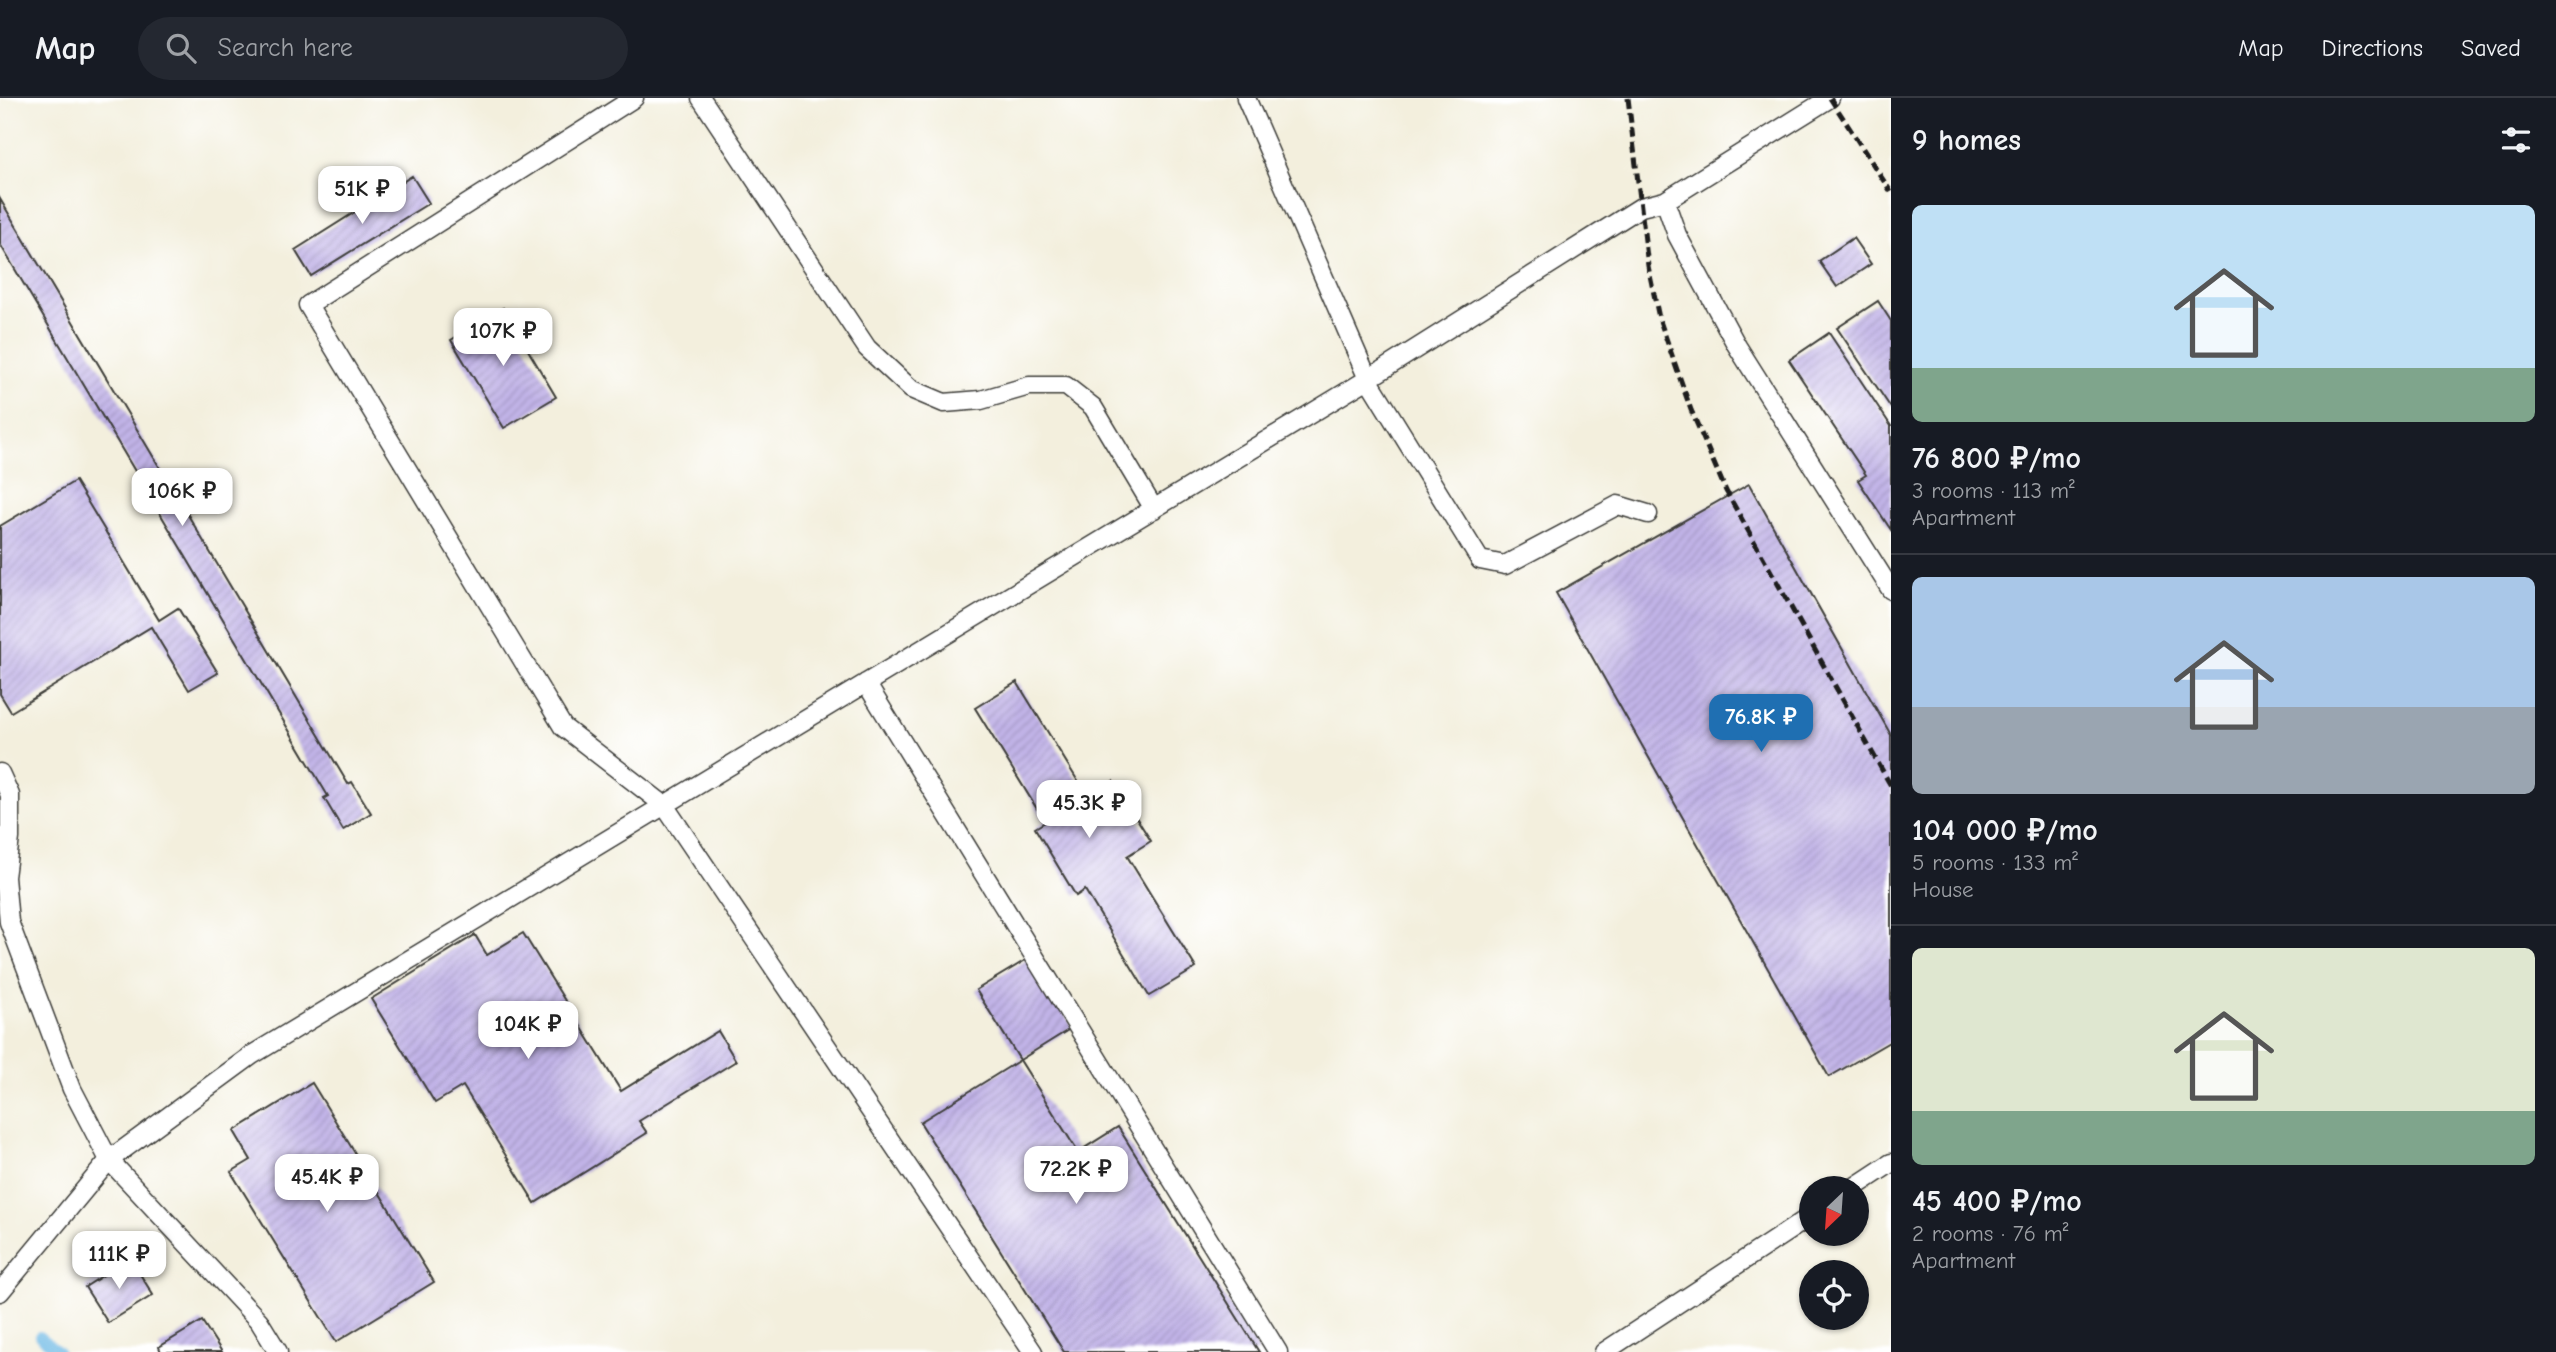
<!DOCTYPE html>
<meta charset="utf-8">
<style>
body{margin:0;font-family:"Comic Neue",sans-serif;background:#242831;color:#f1f3f6;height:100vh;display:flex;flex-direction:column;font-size:26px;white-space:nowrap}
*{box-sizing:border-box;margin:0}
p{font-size:23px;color:#9ea1a6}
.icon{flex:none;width:38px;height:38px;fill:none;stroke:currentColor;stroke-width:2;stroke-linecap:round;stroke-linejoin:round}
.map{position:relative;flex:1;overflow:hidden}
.details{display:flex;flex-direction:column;background:#171b24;width:665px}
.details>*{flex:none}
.needle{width:46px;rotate:205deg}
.controls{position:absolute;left:1799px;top:1078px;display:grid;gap:14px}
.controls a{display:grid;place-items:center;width:70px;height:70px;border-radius:50%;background:#171b24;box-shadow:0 2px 5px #0004;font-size:35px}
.price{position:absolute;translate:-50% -60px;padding:0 16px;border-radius:14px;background:#fff;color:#222;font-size:23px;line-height:46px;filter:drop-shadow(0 2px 4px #0008)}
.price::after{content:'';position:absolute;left:50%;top:42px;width:21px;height:16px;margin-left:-10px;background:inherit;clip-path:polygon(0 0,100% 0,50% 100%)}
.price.selected{background:#1f6fb2;color:#fff}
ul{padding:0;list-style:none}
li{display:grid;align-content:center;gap:14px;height:371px;padding:0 21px}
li+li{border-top:2px solid #363941}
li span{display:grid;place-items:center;height:217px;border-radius:10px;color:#555}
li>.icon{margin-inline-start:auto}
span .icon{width:126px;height:126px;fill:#fffc;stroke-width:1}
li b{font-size:30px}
h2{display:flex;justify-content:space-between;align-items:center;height:84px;padding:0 21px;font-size:30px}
header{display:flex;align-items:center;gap:42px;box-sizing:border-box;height:98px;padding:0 35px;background:#171b24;border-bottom:2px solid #363941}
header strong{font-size:33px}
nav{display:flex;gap:38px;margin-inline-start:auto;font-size:24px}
.search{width:490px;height:63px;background:#242831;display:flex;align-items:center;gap:18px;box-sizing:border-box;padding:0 24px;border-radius:38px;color:#9ea1a6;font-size:26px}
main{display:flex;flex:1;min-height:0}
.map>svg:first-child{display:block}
</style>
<header>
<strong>Map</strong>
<div class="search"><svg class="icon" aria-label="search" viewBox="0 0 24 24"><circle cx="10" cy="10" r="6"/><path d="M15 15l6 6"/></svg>Search here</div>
<nav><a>Map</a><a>Directions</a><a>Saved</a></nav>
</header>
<main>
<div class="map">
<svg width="1891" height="1254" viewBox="0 0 1891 1254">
<defs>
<pattern id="building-hatch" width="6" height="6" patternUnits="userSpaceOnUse" patternTransform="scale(1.75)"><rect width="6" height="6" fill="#c1b3e7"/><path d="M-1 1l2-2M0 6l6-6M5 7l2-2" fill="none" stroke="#a599c6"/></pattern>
</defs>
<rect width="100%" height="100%" fill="#fff"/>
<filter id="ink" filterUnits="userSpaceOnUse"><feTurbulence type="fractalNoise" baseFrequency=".0143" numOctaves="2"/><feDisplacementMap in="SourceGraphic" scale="14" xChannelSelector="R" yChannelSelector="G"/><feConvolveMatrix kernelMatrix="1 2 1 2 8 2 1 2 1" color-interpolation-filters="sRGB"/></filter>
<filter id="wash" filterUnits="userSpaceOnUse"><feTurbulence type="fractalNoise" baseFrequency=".00686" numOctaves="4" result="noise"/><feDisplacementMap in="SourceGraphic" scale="28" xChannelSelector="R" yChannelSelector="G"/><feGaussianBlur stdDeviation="1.57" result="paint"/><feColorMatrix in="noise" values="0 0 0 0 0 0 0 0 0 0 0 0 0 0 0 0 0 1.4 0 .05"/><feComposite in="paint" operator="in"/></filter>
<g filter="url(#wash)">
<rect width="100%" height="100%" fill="#f3efdd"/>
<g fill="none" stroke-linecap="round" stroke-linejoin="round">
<path stroke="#6ab8e4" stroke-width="10" d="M39 1238 59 1254"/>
</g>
<g id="blocks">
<path fill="url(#building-hatch)" d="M412 78 429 105 311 178 295 152Z
M0 101 348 686 352 684 371 715 343 732 324 700 328 698 0 146Z
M1853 140 1871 166 1837 189 1819 163Z
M1878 203 1891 223V310L1837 230Z
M503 210 556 299 504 330 451 242Z
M1829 235 1891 328V432L1858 382 1866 377 1789 262Z
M75 383 159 522 178 510 218 575 189 592 151 529 11 614 0 596V428Z
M1749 386 1891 637V943L1829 979 1556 495Z
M1017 584 1087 698 1113 683 1151 743 1127 758 1196 870 1149 898 1085 792 1076 798 1035 730 1045 724 975 610Z
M523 835 621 993 718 933 736 963 639 1023 647 1035 535 1105 463 988 435 1005 371 901 475 837 487 857Z
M1029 860 1073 929 1020 962 1078 1054 1118 1029 1259 1254H1064L920 1024 1020 962 976 892Z
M312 985 434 1184 336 1244 231 1074 251 1062 234 1033Z
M130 1160 153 1197 108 1225 85 1189Z
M202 1223 222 1254H161L159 1249Z"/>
</g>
</g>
<g filter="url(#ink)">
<use href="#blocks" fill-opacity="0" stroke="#3c3c39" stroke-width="2"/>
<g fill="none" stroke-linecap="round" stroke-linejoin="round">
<defs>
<path id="service" d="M634 0 308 207 563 629 664 707 1033 1254
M701 0 867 250 911 291 944 305 981 302 1029 288H1066L1093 309 1154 411
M1246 0 1368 281 1480 462 1505 467 1618 407 1648 416
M1665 103 1677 137 1737 248 1891 492
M866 585 1278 1254
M0 675 10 697V740L5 779 9 824 72 991 109 1062 259 1223 278 1254
M1853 1090 1891 1065
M0 1194 109 1062 252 957 1368 281 1641 109 1665 103 1830 0
M1604 1254 1811 1118"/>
</defs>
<use href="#service" stroke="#3c3c39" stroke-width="21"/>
<use href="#service" stroke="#fff" stroke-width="18"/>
<path stroke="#1c1c1c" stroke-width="5" stroke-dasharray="10 5" stroke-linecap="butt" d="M1628 0 1648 168 1659 220 1691 312 1726 393 1891 688
M1830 0 1891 94"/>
</g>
</g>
</svg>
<div class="controls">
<a><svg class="needle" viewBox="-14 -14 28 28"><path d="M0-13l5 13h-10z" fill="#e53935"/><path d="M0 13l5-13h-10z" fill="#9ea1a6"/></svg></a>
<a><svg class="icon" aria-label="locate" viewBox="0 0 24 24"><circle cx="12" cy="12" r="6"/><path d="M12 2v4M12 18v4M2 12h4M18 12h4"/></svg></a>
</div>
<b class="price" style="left:362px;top:128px">51K ₽</b>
<b class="price" style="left:503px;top:270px">107K ₽</b>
<b class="price" style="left:182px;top:430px">106K ₽</b>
<b class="price selected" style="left:1761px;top:656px">76.8K ₽</b>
<b class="price" style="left:1089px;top:742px">45.3K ₽</b>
<b class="price" style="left:528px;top:963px">104K ₽</b>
<b class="price" style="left:1076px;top:1108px">72.2K ₽</b>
<b class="price" style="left:327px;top:1116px">45.4K ₽</b>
<b class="price" style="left:119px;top:1193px">111K ₽</b>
</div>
<section class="details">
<h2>9 homes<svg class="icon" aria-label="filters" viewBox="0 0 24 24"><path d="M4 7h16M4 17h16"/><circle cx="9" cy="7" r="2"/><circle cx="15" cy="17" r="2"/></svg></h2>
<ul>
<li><span style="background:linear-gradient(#bfe0f5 75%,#7fa58c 0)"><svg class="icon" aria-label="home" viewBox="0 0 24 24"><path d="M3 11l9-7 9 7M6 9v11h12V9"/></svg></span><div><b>76 800 ₽/mo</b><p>3 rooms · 113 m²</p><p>Apartment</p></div></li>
<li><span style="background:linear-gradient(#a9c7e8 60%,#9aa5b1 0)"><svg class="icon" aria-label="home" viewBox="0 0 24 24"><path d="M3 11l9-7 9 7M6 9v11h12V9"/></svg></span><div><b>104 000 ₽/mo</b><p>5 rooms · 133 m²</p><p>House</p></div></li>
<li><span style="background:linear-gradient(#dfe7d0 75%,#7fa58c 0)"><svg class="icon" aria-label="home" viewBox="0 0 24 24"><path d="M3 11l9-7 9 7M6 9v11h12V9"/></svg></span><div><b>45 400 ₽/mo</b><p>2 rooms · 76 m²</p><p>Apartment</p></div></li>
</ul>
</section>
</main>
